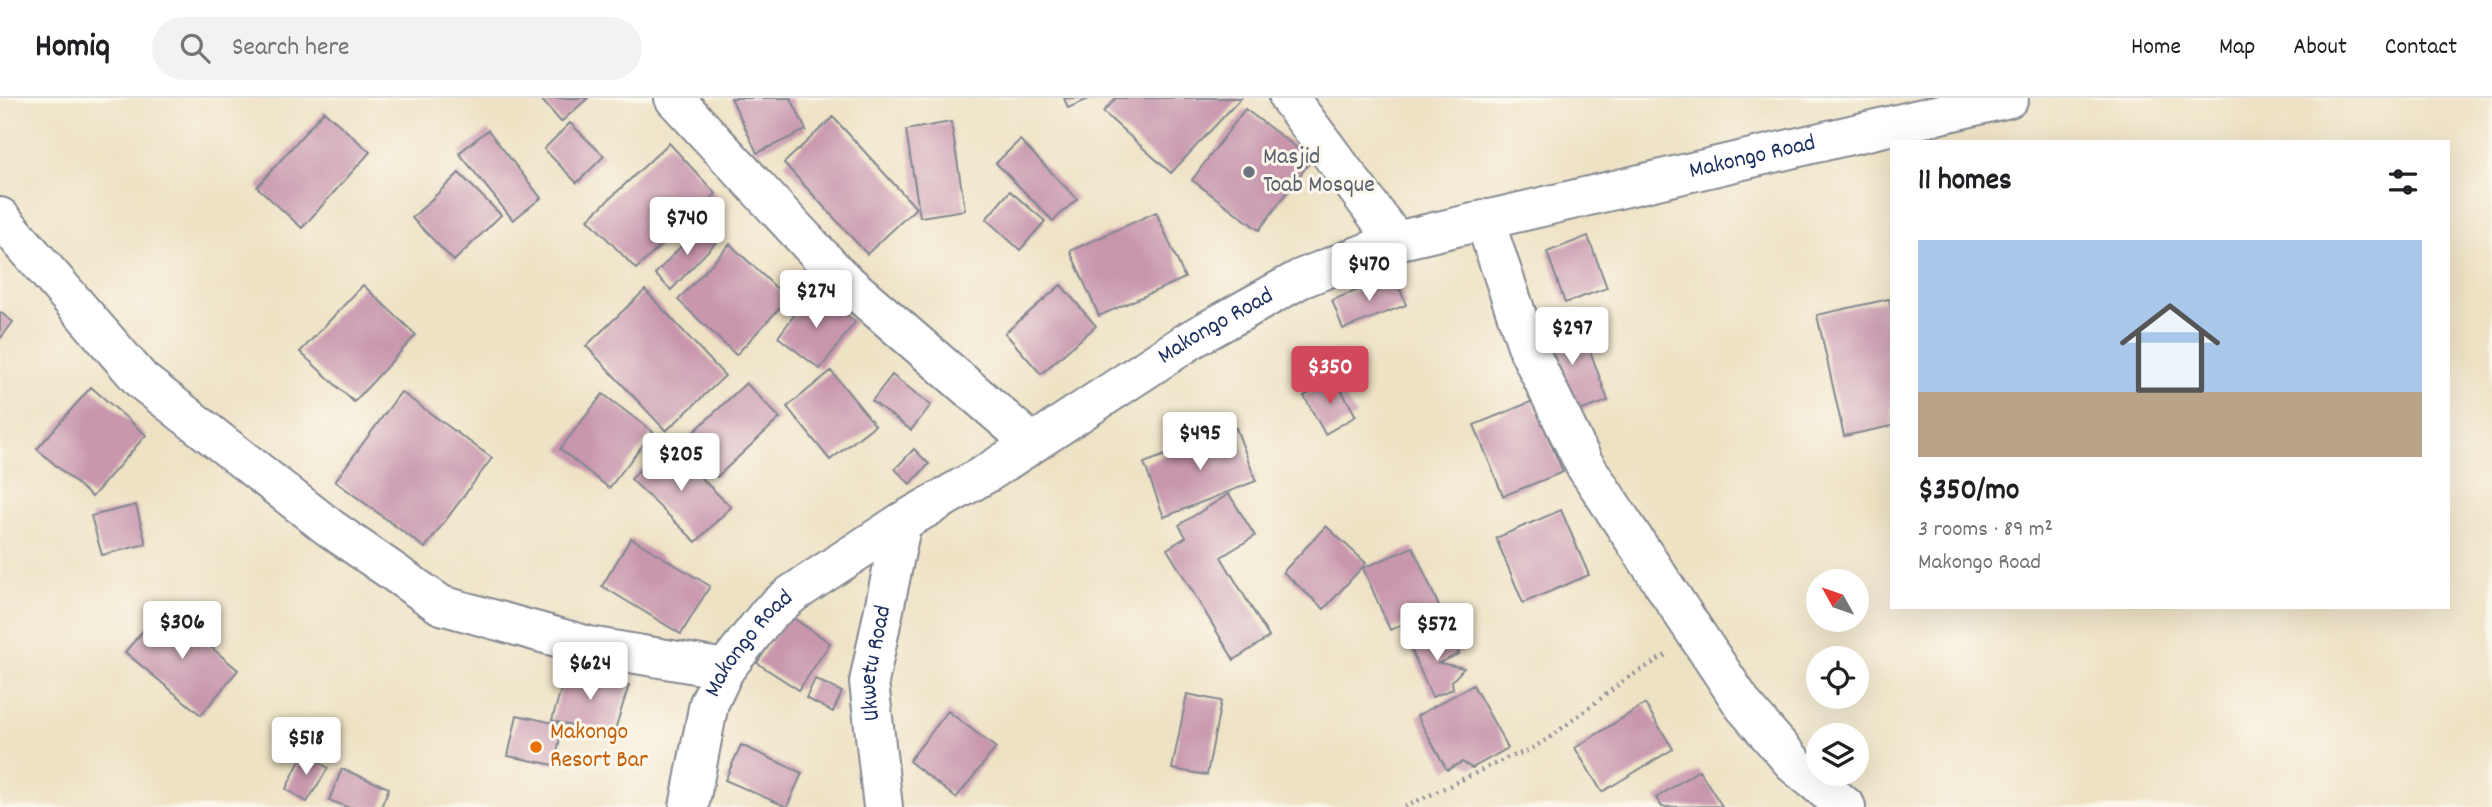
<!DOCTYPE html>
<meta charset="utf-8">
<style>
body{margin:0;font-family:Dekko,sans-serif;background:#f2f2f2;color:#202124;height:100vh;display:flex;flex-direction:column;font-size:26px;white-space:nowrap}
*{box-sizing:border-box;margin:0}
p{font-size:23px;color:#757577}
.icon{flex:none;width:38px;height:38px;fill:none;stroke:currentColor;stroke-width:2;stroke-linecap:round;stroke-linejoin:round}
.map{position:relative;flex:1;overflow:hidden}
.side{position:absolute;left:1890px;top:42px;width:560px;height:469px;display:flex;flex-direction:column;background:#fff;border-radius:0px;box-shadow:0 7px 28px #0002}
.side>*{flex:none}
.needle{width:46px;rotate:310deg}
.buttons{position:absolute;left:1806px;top:471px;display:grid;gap:14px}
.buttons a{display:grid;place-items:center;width:63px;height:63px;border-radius:50%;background:#fff;box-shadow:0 7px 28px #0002;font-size:35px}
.price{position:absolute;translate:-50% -60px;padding:0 16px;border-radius:7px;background:#fff;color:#222;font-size:23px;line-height:46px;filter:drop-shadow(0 2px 4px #0008)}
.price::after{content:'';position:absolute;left:50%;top:42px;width:21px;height:16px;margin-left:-10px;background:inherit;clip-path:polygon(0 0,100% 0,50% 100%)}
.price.selected{background:#d1495b;color:#fff}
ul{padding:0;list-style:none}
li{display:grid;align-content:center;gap:14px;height:371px;padding:0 28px}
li+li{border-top:2px solid #e0e0e0}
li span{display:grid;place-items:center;height:217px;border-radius:0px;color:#555}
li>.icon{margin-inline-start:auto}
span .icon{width:126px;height:126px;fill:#fffc;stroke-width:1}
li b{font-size:30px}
h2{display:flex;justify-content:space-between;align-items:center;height:84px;padding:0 28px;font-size:30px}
header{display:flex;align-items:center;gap:42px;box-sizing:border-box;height:98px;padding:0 35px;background:#fff;border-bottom:2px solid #e0e0e0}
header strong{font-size:33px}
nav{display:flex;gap:38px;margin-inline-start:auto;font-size:24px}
.search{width:490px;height:63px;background:#f2f2f2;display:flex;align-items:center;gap:18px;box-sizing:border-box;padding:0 24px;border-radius:38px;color:#757577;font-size:26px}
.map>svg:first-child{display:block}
</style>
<header>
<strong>Homiq</strong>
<div class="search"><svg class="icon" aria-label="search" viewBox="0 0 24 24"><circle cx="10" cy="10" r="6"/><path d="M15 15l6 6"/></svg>Search here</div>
<nav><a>Home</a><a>Map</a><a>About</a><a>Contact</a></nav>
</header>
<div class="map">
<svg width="2492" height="709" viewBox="0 0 2492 709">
<rect width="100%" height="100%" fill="#fbf7ec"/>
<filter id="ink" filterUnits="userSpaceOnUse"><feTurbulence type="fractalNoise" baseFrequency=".0143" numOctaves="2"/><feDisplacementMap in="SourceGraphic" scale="14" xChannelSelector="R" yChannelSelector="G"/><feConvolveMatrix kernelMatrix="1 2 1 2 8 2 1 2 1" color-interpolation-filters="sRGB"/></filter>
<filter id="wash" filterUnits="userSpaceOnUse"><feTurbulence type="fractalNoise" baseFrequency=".00686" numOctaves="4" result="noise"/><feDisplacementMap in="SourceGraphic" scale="28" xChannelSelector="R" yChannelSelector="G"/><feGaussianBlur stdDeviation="1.57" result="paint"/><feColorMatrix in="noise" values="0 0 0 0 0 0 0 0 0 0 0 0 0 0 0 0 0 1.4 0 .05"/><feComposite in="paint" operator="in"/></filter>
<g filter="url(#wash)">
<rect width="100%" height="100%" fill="#eee2c4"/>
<g id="blocks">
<path fill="#c896ad" d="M540 0H588L561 24Z
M731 0H791L806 32 757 55Z
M1064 0H1091L1068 10Z
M1116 0H1241L1171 75 1103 14Z
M1245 11 1312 61 1259 132 1192 82Z
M324 13 370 54 302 130 257 89Z
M833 19 916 110 867 156 784 65Z
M951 24 965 112 920 119 906 32Z
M570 25 604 58 577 85 544 51Z
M488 32 541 100 513 122 459 55Z
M1020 42 1077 101 1053 123 996 65Z
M669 45 716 96 636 171 588 121Z
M459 75 501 117 454 163 412 120Z
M1010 93 1045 123 1020 152 986 121Z
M1156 114 1185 180 1099 218 1070 153Z
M702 126 719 141 671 192 655 176Z
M1588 138 1607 190 1565 205 1547 154Z
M730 146 788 201 736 257 678 202Z
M1395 178 1406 207 1343 231 1332 202Z
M363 187 416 237 354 304 300 254Z
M1061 187 1096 228 1041 276 1005 235Z
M645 192 725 278 666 333 586 248Z
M813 192 855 224 820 271 778 239Z
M1889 201 1892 213V328L1844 338 1817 217Z
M0 214 13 224 0 241Z
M1578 219 1608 303 1565 318 1536 234Z
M831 273 875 327 830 362 787 309Z
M892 277 931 307 911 332 872 303Z
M1335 281 1356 318 1325 336 1304 298Z
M746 285 780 320 717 379 684 343Z
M91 289 146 337 92 399 37 351Z
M401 294 492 360 425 450 335 383Z
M603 296 653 334 609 390 560 351Z
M1533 303 1563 374 1503 398 1474 327Z
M1236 330 1256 383 1164 419 1144 365Z
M665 345 731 409 696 444 631 381Z
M914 351 929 366 910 386 895 371Z
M1229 396 1255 438 1221 459 1269 539 1234 562 1167 451 1186 439 1179 427Z
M136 407 146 446 102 457 91 418Z
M1561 412 1589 477 1523 505 1496 440Z
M1326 428 1366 465 1324 511 1283 474Z
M631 440 710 488 681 536 602 488Z
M1413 449 1440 511 1390 532 1363 470Z
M163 509 238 572 201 617 125 554Z
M789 517 830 545 799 592 757 565Z
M1449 533 1459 556 1439 565 1464 570 1452 583 1453 591 1432 599 1410 549Z
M568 568 629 587 612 641 552 622Z
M815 581 842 594 833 614 806 600Z
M1473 587 1508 650 1472 670 1462 664 1447 672 1417 618Z
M1187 596 1221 603 1207 677 1172 671Z
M1645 606 1673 651 1602 694 1575 650Z
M948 613 996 650 956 700 909 663Z
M517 617 563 627 554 667 508 658Z
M741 647 802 675 787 709 725 682Z
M304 654 328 670 307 704 286 691Z
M342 671 389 690 381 709H347L329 702Z
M1699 672 1722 708 1662 709 1656 700Z"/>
</g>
</g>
<g filter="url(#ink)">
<use href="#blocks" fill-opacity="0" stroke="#848891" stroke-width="2"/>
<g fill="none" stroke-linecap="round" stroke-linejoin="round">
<defs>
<g id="minor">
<path d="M674 0 839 178 1032 345"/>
<path d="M1289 0 1396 143"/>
<path d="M0 119 141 282 330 430 441 507 589 548 725 571"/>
<path d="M1484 121 1529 253 1584 366 1744 608 1796 668 1846 709"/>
<path id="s1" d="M689 709 709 605 725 571 769 515 792 496 902 424 989 374 1192 241 1300 181 1396 143 2009 0"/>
<path id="s2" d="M883 709 869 584 902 424"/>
</g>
</defs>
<use href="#minor" stroke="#848891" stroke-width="42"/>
<path stroke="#848891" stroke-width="4.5" stroke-dasharray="2 5" stroke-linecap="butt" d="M1405 709 1507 660 1530 652 1552 638 1626 581 1666 557"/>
<use href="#minor" stroke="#fff" stroke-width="38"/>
</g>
</g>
<circle fill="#6b7280" stroke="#fbf7ec" stroke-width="2.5" cx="1249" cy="74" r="7"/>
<circle fill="#e8710a" stroke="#fbf7ec" stroke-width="2.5" cx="536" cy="649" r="7"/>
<g text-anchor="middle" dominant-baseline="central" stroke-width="6" stroke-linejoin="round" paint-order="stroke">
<g font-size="24" fill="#1b2f5e" stroke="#fbf7ec">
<text stroke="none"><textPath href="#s1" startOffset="1312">Makongo Road</textPath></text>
<text stroke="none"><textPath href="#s1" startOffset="746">Makongo Road</textPath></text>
<text stroke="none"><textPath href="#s1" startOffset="178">Makongo Road</textPath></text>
<text stroke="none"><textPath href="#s2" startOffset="145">Ukwetu Road</textPath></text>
</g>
<g font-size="24" fill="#5b616d" stroke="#fbf7ec" text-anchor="start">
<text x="1263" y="60">Masjid<tspan x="1263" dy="28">Toab Mosque</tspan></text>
</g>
<g font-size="24" fill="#c56008" stroke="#fbf7ec" text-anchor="start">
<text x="550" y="635">Makongo<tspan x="550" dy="28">Resort Bar</tspan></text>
</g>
</g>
</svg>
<div class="buttons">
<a><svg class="needle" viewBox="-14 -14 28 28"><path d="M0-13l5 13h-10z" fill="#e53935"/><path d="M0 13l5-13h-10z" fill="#757577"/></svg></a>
<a><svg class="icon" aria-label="locate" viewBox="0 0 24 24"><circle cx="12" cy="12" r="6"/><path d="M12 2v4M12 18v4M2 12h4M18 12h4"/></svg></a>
<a><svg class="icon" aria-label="layers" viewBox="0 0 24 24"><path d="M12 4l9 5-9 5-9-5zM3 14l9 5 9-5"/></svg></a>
</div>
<b class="price" style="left:687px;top:159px">$740</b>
<b class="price" style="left:1369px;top:205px">$470</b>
<b class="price" style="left:816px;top:232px">$274</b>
<b class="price" style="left:1572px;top:269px">$297</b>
<b class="price selected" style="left:1330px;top:308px">$350</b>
<b class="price" style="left:1200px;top:374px">$495</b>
<b class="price" style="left:681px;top:395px">$205</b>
<b class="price" style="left:182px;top:563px">$306</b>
<b class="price" style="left:1437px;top:565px">$572</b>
<b class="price" style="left:590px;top:604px">$624</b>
<b class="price" style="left:306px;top:679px">$518</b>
<section class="side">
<h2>11 homes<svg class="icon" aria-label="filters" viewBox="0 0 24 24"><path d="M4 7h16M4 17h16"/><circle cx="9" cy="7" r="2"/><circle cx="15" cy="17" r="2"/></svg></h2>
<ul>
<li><span style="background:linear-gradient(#a9c7e8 70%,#b9a48a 0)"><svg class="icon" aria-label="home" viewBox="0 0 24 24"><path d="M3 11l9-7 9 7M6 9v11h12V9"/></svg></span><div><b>$350/mo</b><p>3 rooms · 89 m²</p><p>Makongo Road</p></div></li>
</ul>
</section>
</div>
